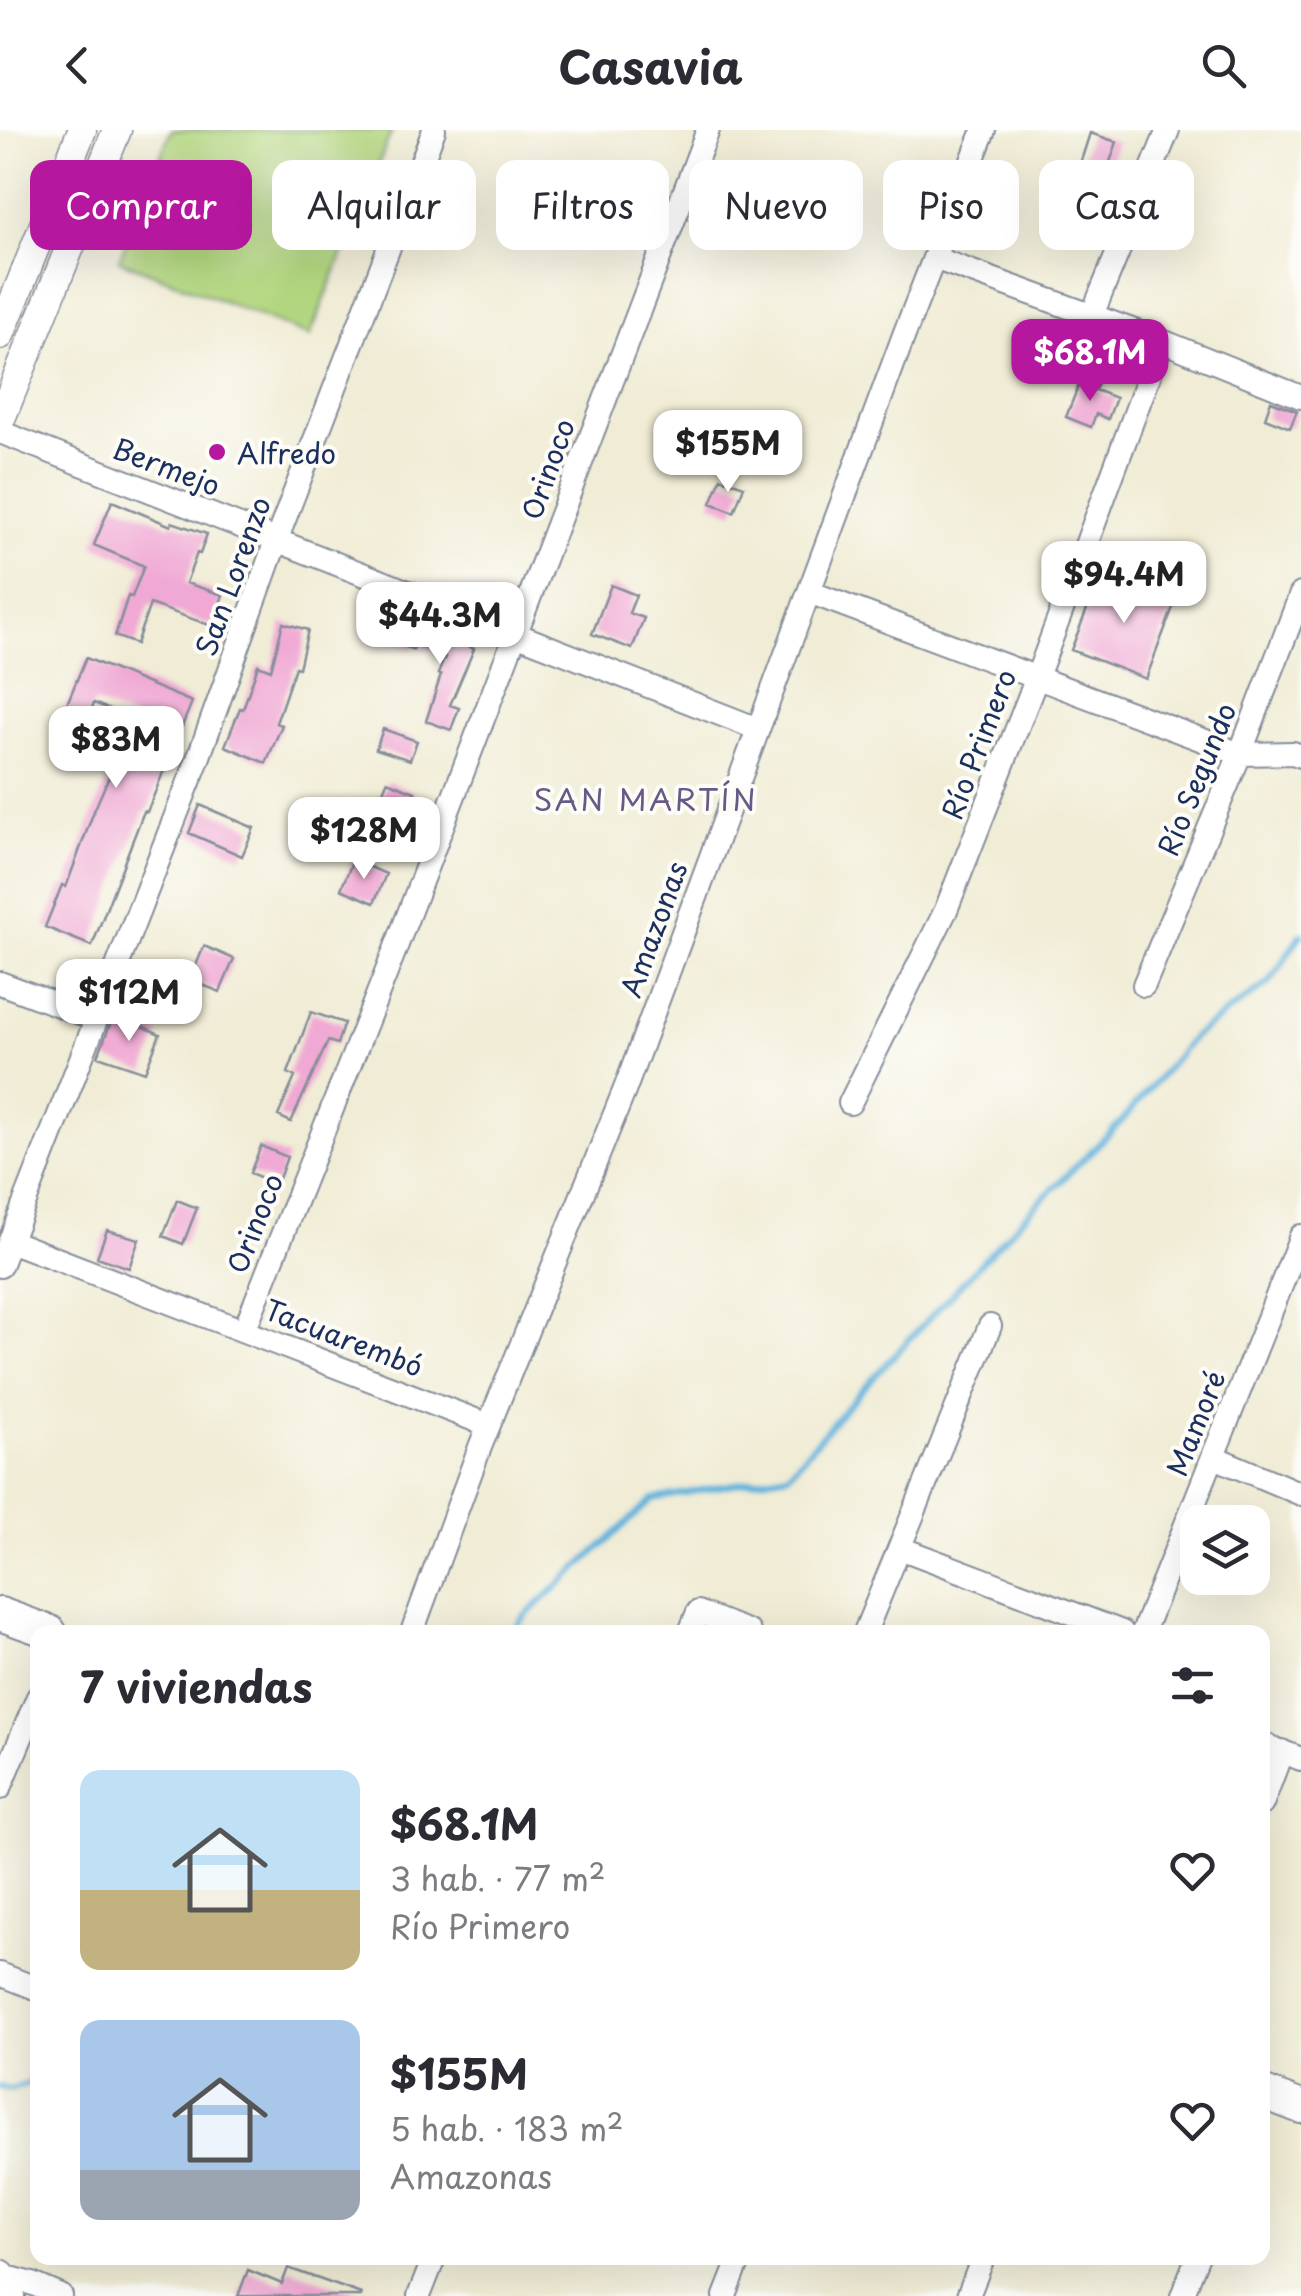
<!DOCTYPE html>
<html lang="es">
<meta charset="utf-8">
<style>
body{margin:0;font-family:"Playpen Sans",sans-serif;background:#f2f2f3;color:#2b2b33;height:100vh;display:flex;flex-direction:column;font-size:38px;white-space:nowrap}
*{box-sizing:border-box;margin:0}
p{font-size:32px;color:#7c7c81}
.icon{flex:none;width:55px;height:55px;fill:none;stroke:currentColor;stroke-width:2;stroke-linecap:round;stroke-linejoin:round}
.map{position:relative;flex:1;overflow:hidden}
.sheet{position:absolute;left:30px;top:1495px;width:1240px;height:640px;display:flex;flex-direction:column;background:#fff;border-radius:20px;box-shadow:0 10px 40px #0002}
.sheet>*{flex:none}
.hud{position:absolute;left:30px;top:30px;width:1242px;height:90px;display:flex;gap:20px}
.fabs{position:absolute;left:1180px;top:1375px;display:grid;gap:20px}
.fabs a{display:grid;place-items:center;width:90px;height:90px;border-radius:20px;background:#fff;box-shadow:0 10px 40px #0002;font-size:50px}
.price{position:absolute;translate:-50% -85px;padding:0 22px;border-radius:20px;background:#fff;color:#222;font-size:32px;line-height:65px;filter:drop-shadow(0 2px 5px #0008)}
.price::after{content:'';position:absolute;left:50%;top:60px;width:30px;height:22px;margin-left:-15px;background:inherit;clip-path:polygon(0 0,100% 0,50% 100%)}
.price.on{background:#b5179e;color:#fff}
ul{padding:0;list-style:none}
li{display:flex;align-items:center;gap:30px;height:250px;padding:0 50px}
li span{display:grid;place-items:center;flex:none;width:280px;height:200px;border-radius:20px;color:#555}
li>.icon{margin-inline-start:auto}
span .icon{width:120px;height:120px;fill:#fffc;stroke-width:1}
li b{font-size:42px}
h2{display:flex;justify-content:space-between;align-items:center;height:120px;padding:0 50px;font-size:42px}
.pill{padding:0 35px;border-radius:20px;background:#fff;box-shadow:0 10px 40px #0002;font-size:35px;line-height:90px}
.pill.on{background:#b5179e;color:#fff}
header{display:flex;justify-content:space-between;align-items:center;height:130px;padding:0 50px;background:#fff;font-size:45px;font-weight:700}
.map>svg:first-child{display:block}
</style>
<header><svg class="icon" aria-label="back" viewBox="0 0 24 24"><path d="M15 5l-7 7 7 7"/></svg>Casavia<svg class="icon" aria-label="search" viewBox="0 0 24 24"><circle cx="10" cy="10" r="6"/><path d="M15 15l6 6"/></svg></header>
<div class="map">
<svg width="1301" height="2166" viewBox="0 0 1301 2166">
<rect width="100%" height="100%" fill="#fdfcf7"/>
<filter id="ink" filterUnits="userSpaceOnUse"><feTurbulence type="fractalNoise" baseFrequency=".01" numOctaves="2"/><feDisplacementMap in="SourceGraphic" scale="20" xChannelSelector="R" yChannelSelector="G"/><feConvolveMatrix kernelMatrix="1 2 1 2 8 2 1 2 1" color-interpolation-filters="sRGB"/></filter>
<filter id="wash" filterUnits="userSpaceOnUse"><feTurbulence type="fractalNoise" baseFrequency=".0048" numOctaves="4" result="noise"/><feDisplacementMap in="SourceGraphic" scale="40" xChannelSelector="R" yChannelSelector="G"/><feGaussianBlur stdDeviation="2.25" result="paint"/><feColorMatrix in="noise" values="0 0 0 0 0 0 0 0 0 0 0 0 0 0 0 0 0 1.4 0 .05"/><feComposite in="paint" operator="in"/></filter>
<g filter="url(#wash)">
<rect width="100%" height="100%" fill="#f0ecd5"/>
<path fill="#b2d67f" stroke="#66826e" stroke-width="2.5" d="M171 0H392L310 206 119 130Z"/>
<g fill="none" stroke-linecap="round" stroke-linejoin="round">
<path stroke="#61b2dc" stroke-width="6" d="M512 1502 525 1486 653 1369 788 1344 859 1263 1023 1088 1122 991 1194 906 1270 852 1301 804
M0 1957 10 1960 38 1950"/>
</g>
<g id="blocks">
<path fill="#f0a9d4" d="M1090 3 1117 12 1103 52 1077 43Z
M1082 247 1098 254 1095 260 1116 268 1108 289 1096 284 1091 297 1066 287Z
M1271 271 1297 281 1290 298 1265 288Z
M721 348 744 356 734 382 711 373Z
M112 371 171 396 172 392 207 404 200 424 197 423 186 453 223 465 212 496 150 474 136 514 115 506 128 466 132 467 144 436 94 415Z
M1100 446 1152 466 1156 456 1178 464 1146 549 1071 520Z
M611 455 636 465 629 483 644 488 632 519 592 504Z
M409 485 425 491 423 496 474 519 450 575 459 578 451 600 426 591 441 545 438 544 445 527 415 514 413 520 397 513Z
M283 493 308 500 299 538 295 537 276 593 282 595 266 633 225 616 240 578 243 579 258 535 271 540Z
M86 528 192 572 147 682 144 681 92 816 45 797 62 755 66 757 94 681 134 589 94 573 87 590 64 581Z
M383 599 417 611 410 630 376 619Z
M387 651 415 662 403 692 375 681Z
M200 675 254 698 242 726 189 703Z
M353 730 386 744 374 773 341 759Z
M204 816 234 829 220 862 190 850Z
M311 882 344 893 337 914 328 911 291 992 278 986 295 947 288 943Z
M114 884 160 904 145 942 98 926Z
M261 1016 287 1027 277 1054 250 1043Z
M177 1070 197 1078 183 1114 163 1106Z
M107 1100 139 1109 129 1138 97 1127Z
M288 2138 361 2164V2166H238L248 2140 282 2154Z"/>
</g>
</g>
<g filter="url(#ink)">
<use href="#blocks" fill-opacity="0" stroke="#868e9a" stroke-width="2.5"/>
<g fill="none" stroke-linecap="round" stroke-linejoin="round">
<defs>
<path id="minor" d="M934 128 1162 211 1301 267
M1092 185 1168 0
M0 302 758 599
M809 462 1240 624 1293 623 1301 626
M0 853 96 889
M1144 855 1240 624 1301 464
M850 973 946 780 1037 547 1162 211
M10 1111 488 1295
M0 1136 198 629 276 411 434 0
M244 1201 388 838 708 0
M1214 1327 1301 1364
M900 1418 1122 1502
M412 1502 480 1317 625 959 904 205 984 0
M690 1502 698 1482 749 1502
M865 1502 990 1196
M1143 1502 1301 1106
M1262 1614 1301 1629
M0 1658 38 1567
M1262 1674 1282 1621
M0 1844 38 1859
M0 2145 33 2154 61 2166
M419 2166 434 2128
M725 2166 740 2128
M968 2166 983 2128
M1182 2166 1197 2128"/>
<path id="tertiary" d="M0 205 82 0
M0 291 117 0"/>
<path id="secondary" d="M0 1484 50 1502
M1262 1962 1301 1977
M0 2146 9 2166"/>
</defs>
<use href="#minor" stroke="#868e9a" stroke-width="26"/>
<use href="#tertiary" stroke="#868e9a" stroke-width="31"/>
<use href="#secondary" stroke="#868e9a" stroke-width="36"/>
<use href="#minor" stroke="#fff" stroke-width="22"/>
<use href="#tertiary" stroke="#fff" stroke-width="28"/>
<use href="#secondary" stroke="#fff" stroke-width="32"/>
</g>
</g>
<circle fill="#b5179e" stroke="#fdfcf7" stroke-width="4" cx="217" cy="322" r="10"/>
<g text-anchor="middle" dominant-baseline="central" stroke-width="8" stroke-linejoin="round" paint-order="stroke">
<g font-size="28" fill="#1b2f5e" stroke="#fdfcf7" text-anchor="start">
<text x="237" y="322">Alfredo</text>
</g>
<g font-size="28" fill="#1b2f5e" stroke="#fdfcf7">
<text transform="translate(167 336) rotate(21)">Bermejo</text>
<text transform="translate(547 339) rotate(-70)">Orinoco</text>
<text transform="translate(232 446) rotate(-70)">San Lorenzo</text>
<text transform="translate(978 614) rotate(-69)">Río Primero</text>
<text transform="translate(1196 649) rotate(-68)">Río Segundo</text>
<text transform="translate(653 799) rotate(-70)">Amazonas</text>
<text transform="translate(254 1093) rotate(-68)">Orinoco</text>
<text transform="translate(344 1207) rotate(21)">Tacuarembó</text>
<text transform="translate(1195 1293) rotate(-68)">Mamoré</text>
</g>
<g font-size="30" letter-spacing="2.5" fill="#665a87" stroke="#fdfcf7">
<text x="646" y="668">SAN MARTÍN</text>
</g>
</g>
</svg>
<div class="fabs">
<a><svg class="icon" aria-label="layers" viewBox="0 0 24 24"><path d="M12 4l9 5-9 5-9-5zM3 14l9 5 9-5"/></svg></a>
</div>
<b class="price on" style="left:1090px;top:274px">$68.1M</b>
<b class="price" style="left:728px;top:365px">$155M</b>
<b class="price" style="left:1124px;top:496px">$94.4M</b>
<b class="price" style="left:440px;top:537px">$44.3M</b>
<b class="price" style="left:116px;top:661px">$83M</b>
<b class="price" style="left:364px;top:752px">$128M</b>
<b class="price" style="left:129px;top:914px">$112M</b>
<div class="hud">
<a class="pill on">Comprar</a>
<a class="pill">Alquilar</a>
<a class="pill">Filtros</a>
<a class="pill">Nuevo</a>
<a class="pill">Piso</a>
<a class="pill">Casa</a>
</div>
<section class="sheet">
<h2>7 viviendas<svg class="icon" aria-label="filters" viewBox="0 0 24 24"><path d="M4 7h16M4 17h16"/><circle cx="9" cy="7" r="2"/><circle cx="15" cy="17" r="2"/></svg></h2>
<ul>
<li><span style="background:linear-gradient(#bfe0f5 60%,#c2b280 0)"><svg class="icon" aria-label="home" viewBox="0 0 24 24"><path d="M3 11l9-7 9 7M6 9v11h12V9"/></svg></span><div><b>$68.1M</b><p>3 hab. · 77 m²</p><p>Río Primero</p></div><svg class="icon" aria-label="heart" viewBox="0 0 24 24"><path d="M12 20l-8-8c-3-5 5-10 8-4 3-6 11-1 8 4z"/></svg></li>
<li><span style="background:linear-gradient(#a9c7e8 75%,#9aa5b1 0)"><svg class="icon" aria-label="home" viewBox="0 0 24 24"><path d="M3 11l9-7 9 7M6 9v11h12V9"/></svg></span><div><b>$155M</b><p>5 hab. · 183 m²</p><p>Amazonas</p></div><svg class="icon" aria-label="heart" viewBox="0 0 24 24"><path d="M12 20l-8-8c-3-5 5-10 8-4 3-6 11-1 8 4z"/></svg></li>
</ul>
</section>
</div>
